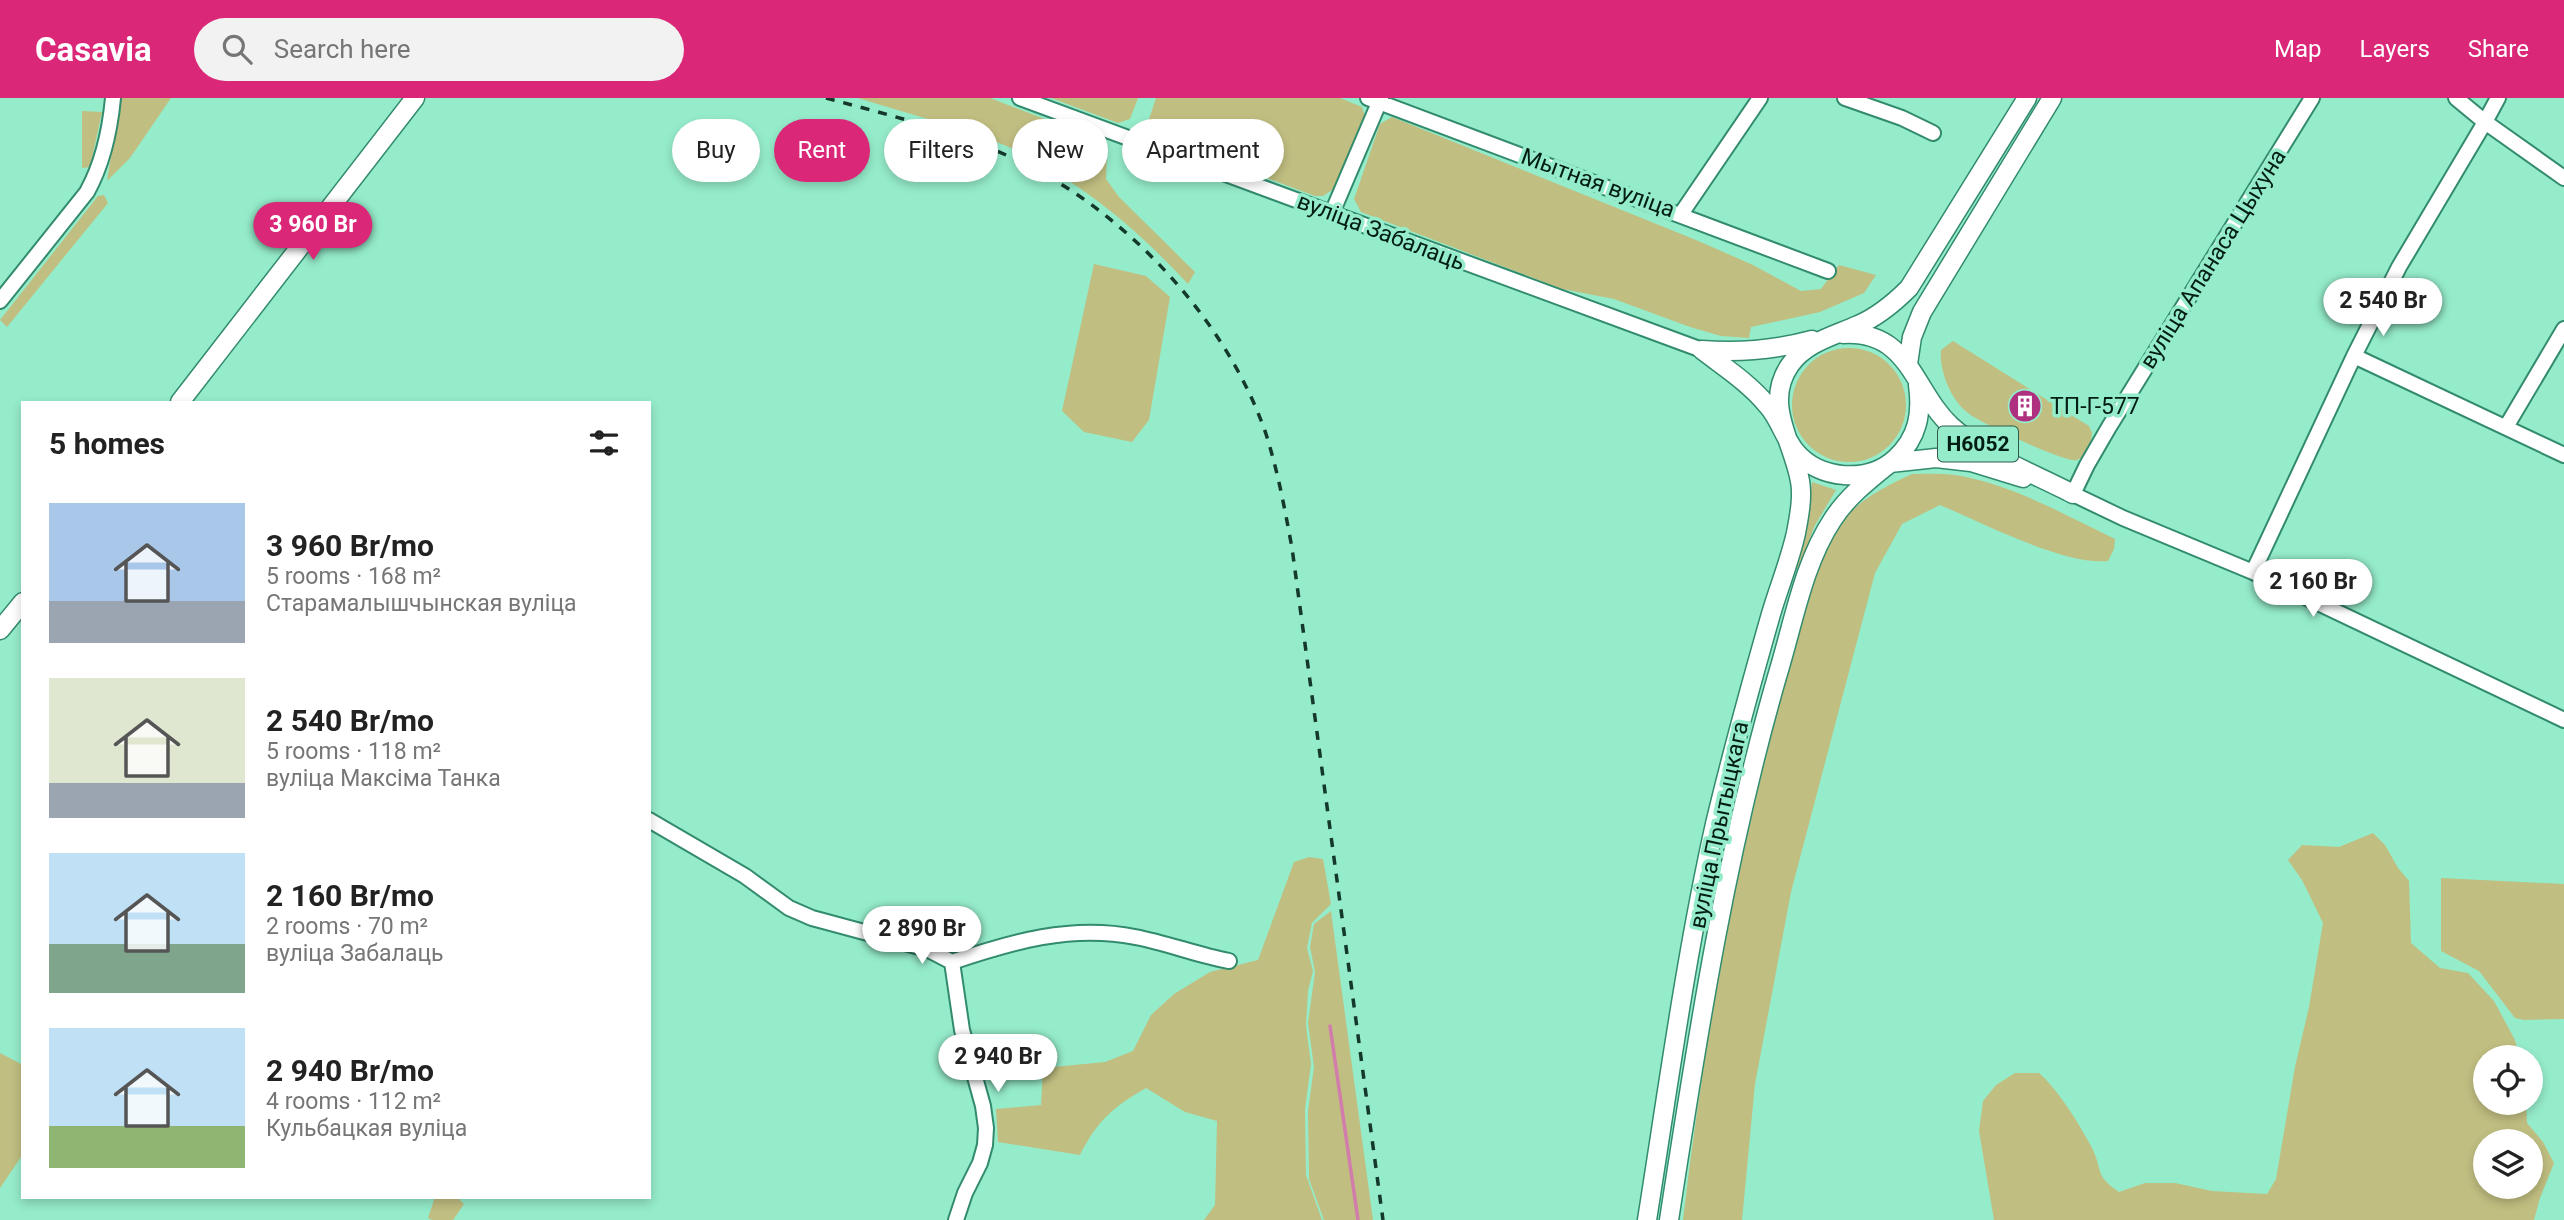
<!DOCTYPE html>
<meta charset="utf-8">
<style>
body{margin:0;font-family:Roboto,sans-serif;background:#f2f2f2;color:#222;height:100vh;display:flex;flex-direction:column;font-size:26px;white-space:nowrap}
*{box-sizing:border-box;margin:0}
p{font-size:23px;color:#767676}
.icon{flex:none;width:38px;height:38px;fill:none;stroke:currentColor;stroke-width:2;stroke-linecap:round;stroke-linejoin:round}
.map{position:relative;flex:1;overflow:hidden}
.side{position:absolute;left:21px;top:303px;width:630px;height:798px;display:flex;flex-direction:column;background:#fff;border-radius:0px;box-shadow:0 4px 10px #0003}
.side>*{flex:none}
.top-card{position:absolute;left:672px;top:21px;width:665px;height:63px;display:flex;gap:14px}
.controls{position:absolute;left:2473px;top:947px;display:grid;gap:14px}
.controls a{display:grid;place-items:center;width:70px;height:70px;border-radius:50%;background:#fff;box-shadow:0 4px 10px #0003;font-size:35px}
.price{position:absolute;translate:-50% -60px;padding:0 16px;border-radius:24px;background:#fff;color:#222;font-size:23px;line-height:46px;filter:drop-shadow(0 2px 4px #0008)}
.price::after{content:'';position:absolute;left:50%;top:42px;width:21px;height:16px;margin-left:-10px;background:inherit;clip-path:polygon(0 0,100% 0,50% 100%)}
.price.active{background:#db2777;color:#fff}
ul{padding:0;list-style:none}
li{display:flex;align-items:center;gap:21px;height:175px;padding:0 28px}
li span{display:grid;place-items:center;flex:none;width:196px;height:140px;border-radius:0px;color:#555}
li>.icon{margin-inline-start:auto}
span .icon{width:84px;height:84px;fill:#fffc;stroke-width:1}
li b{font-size:30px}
h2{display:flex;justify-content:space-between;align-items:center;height:84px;padding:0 28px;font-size:30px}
.tag{padding:0 24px;border-radius:32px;background:#fff;box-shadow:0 4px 10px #0003;font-size:24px;line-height:63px}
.tag.active{background:#db2777;color:#fff}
header{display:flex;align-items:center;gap:42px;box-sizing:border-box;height:98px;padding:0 35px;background:#db2777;color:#fff}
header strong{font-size:33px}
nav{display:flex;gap:38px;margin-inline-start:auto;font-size:24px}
.search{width:490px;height:63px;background:#f2f2f2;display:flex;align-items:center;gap:18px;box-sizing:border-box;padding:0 24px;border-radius:38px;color:#767676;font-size:26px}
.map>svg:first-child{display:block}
</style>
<header>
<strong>Casavia</strong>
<div class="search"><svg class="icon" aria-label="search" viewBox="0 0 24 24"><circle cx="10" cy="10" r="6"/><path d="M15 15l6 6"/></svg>Search here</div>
<nav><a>Map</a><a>Layers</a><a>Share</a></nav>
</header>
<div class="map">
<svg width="2564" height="1122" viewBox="0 0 2564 1122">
<rect width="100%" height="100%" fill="#95ecca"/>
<path fill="#c0be80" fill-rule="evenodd" d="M120 0H171L130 60 107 83Z
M858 0H990L1097 41 1107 55 1106 81 1119 99 1195 174 1188 186C1147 142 1105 104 1053 73 1042 67 1032 59 1021 54 968 31 913 17 858 0Z
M1051 0H1138L1130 21 1118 25Z
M1156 0H1340L1362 9 1365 18 1335 90 1323 98H1315L1154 38 1148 32V24Z
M82 13 102 14 90 69 82 70Z
M1392 19 1696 142 1753 167 1801 193 1821 191 1839 167 1876 177 1864 195 1820 214 1751 229 1749 240 1721 238 1690 229 1614 201 1562 191 1361 114 1354 101 1380 26Z
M104 97 108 105 7 229 0 222 98 98Z
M1094 166 1146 178 1170 199 1149 322 1132 344 1084 334 1062 313Z
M1953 243 2089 328 2092 335C2091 345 2088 358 2077 362 2068 366 1978 324 1968 315 1951 302 1939 273 1941 252Z
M1792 307a57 57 0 1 1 114 0a57 57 0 1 1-114 0Z
M1912 376C1928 376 1945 375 1961 378 2015 388 2065 417 2115 441L2114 451 2108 463C2063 467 1983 425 1940 407L1902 426 1875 475 1791 794 1755 986 1742 1122H1683C1704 941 1737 762 1785 586 1792 557 1800 528 1809 499 1814 480 1820 458 1830 440 1849 407 1879 391 1912 376Z
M1812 384 1836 392 1814 429 1799 472 1795 470 1807 427Z
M2373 735 2385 747 2398 770 2409 783 2411 845 2440 870 2468 875 2494 903 2515 942 2519 959H2485V1004L2526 1005 2527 1025 2543 1044 2554 1065 2540 1100 2534 1122H1994L1979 1033 1983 1003 1996 987 2015 975H2039C2059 993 2078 1024 2091 1048 2104 1073 2093 1076 2119 1094L2145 1085H2175L2212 1093 2267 1096 2276 1081 2295 969 2309 909 2323 825 2302 782 2288 762 2302 747 2339 749ZM2485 1043H2530V1088H2485Z
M1309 759 1323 761 1331 806 1312 825 1307 850 1313 873 1308 893 1306 928 1311 966 1305 1011 1306 1077 1322 1122H1204L1215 1107 1217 1023 1185 1014 1146 990C1113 1009 1097 1023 1080 1057L998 1044 996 1011 1041 1007 1043 970 1105 964 1133 953 1151 917 1174 896 1210 874 1258 862 1294 764Z
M2441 780 2564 786V921L2524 922 2515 920 2479 873 2441 853Z
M1331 813 1332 821 1373 1122H1324L1309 1081 1308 1013 1314 969 1308 925 1315 874 1310 849 1314 826Z
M0 955 23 967V1056L0 1090Z
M435 1099H457L464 1106 453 1122H432L428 1120Z"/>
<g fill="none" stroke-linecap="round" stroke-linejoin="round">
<path stroke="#d27dab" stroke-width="3.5" d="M1330 928 1358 1122"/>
<defs>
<path id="minor" d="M1020 0 1702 252
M1368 0 1828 173
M1845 0 1902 20 1933 35
M2312 0 2109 329 2087 367 2073 396 2123 420 2253 474 2564 622
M2456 0 2485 24 2564 80
M1332 115 1381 0
M1681 116 1760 0
M0 203 87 94C103 65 110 32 113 0
M2354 258 2564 357
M2506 329 2564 231
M2253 474 2354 258 2399 169 2485 24 2498 0
M649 722 745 778 789 810 812 820 927 851 952 864C1012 844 1071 826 1135 839 1167 845 1197 857 1229 863
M952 864 962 932 983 1008 986 1030 985 1047 980 1065 965 1095 956 1122"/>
<path id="major" d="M1843 236C1910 232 1913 293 1951 328 1980 355 2037 377 2073 396
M1702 252C1740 255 1775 252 1812 242
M1702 252C1724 269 1749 285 1767 307 1779 320 1784 339 1795 353 1819 382 1868 386 1896 360 1918 339 1922 316 1918 287
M1908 266 1912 239 1922 214 2052 0
M180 304 415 0
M1890 365 1936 360 1971 364 2023 380
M0 532 23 504
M1647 1122C1668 990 1686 856 1715 726 1732 655 1751 586 1771 516 1779 489 1790 462 1796 435 1799 419 1803 399 1800 383 1793 343 1763 306 1790 267 1806 244 1834 238 1858 227 1877 219 1895 204 1909 190L2027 0
M1669 1122C1698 934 1727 747 1781 565 1795 517 1805 463 1833 421 1848 398 1869 382 1890 365"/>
</defs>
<use href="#minor" stroke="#328b6d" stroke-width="18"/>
<use href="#major" stroke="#328b6d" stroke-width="21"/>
<use href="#minor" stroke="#fff" stroke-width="14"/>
<use href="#major" stroke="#fff" stroke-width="18"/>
<path stroke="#15382c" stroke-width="3.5" stroke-dasharray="9 9" stroke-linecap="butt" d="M826 0C900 20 979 39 1046 77 1142 132 1230 231 1266 336 1278 374 1285 412 1292 450L1383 1122"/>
</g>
<defs>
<symbol id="building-disc" viewBox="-11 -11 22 22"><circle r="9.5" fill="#af307e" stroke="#95ecca"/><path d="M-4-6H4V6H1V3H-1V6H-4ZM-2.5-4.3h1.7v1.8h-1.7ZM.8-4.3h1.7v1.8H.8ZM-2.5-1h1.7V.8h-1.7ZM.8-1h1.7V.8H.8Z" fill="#fff"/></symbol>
</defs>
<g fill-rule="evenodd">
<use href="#building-disc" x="2006" y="289" width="38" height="38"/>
</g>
<g text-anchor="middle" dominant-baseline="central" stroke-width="7" stroke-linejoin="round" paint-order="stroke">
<rect fill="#95ecca" stroke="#2e5b4b" stroke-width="2" x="1938" y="328.5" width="80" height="35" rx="5"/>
<g font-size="21" font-weight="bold" fill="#021d14">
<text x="1978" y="346">Н6052</text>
</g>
<g font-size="23" fill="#021d14" stroke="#95ecca">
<text transform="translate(1598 85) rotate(20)">Мытная вуліца</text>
<text transform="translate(1381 134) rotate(21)">вуліца Забалаць</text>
<text transform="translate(2213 161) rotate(-58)">вуліца Апанаса Цыхуна</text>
<text transform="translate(1719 727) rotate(-78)">вуліца Прытыцкага</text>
</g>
<g font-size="23" fill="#021d14" stroke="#95ecca" text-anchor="start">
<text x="2050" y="308">ТП-Г-577</text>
</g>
</g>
</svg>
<div class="controls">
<a><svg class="icon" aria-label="locate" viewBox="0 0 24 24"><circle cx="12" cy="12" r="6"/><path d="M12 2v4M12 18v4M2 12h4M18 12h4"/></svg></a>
<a><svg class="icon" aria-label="layers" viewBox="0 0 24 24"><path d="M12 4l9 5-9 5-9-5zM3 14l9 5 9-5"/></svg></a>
</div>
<b class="price active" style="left:313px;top:164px">3 960 Br</b>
<b class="price" style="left:2383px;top:240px">2 540 Br</b>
<b class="price" style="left:2313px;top:521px">2 160 Br</b>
<b class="price" style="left:922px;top:868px">2 890 Br</b>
<b class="price" style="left:998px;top:996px">2 940 Br</b>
<div class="top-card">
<a class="tag">Buy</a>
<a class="tag active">Rent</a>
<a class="tag">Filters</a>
<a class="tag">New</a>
<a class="tag">Apartment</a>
</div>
<section class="side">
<h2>5 homes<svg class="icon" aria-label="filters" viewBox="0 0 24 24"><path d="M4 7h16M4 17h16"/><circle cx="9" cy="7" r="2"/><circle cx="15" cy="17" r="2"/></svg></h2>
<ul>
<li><span style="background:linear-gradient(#a9c7e8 70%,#9aa5b1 0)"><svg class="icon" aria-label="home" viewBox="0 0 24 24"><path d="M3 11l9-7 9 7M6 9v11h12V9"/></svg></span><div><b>3 960 Br/mo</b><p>5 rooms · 168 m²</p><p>Старамалышчынская вуліца</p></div></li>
<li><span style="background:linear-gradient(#dfe7d0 75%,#9aa5b1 0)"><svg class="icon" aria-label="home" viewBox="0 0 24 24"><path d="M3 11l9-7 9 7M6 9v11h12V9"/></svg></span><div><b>2 540 Br/mo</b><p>5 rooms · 118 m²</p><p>вуліца Максіма Танка</p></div></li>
<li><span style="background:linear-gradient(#bfe0f5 65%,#7fa58c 0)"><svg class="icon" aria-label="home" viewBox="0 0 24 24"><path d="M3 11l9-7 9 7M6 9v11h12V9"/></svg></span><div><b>2 160 Br/mo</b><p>2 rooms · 70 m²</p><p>вуліца Забалаць</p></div></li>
<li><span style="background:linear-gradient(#bfe0f5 70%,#8fb573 0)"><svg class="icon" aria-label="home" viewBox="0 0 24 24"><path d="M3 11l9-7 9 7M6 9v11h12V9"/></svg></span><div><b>2 940 Br/mo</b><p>4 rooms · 112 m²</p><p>Кульбацкая вуліца</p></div></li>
</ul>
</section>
</div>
